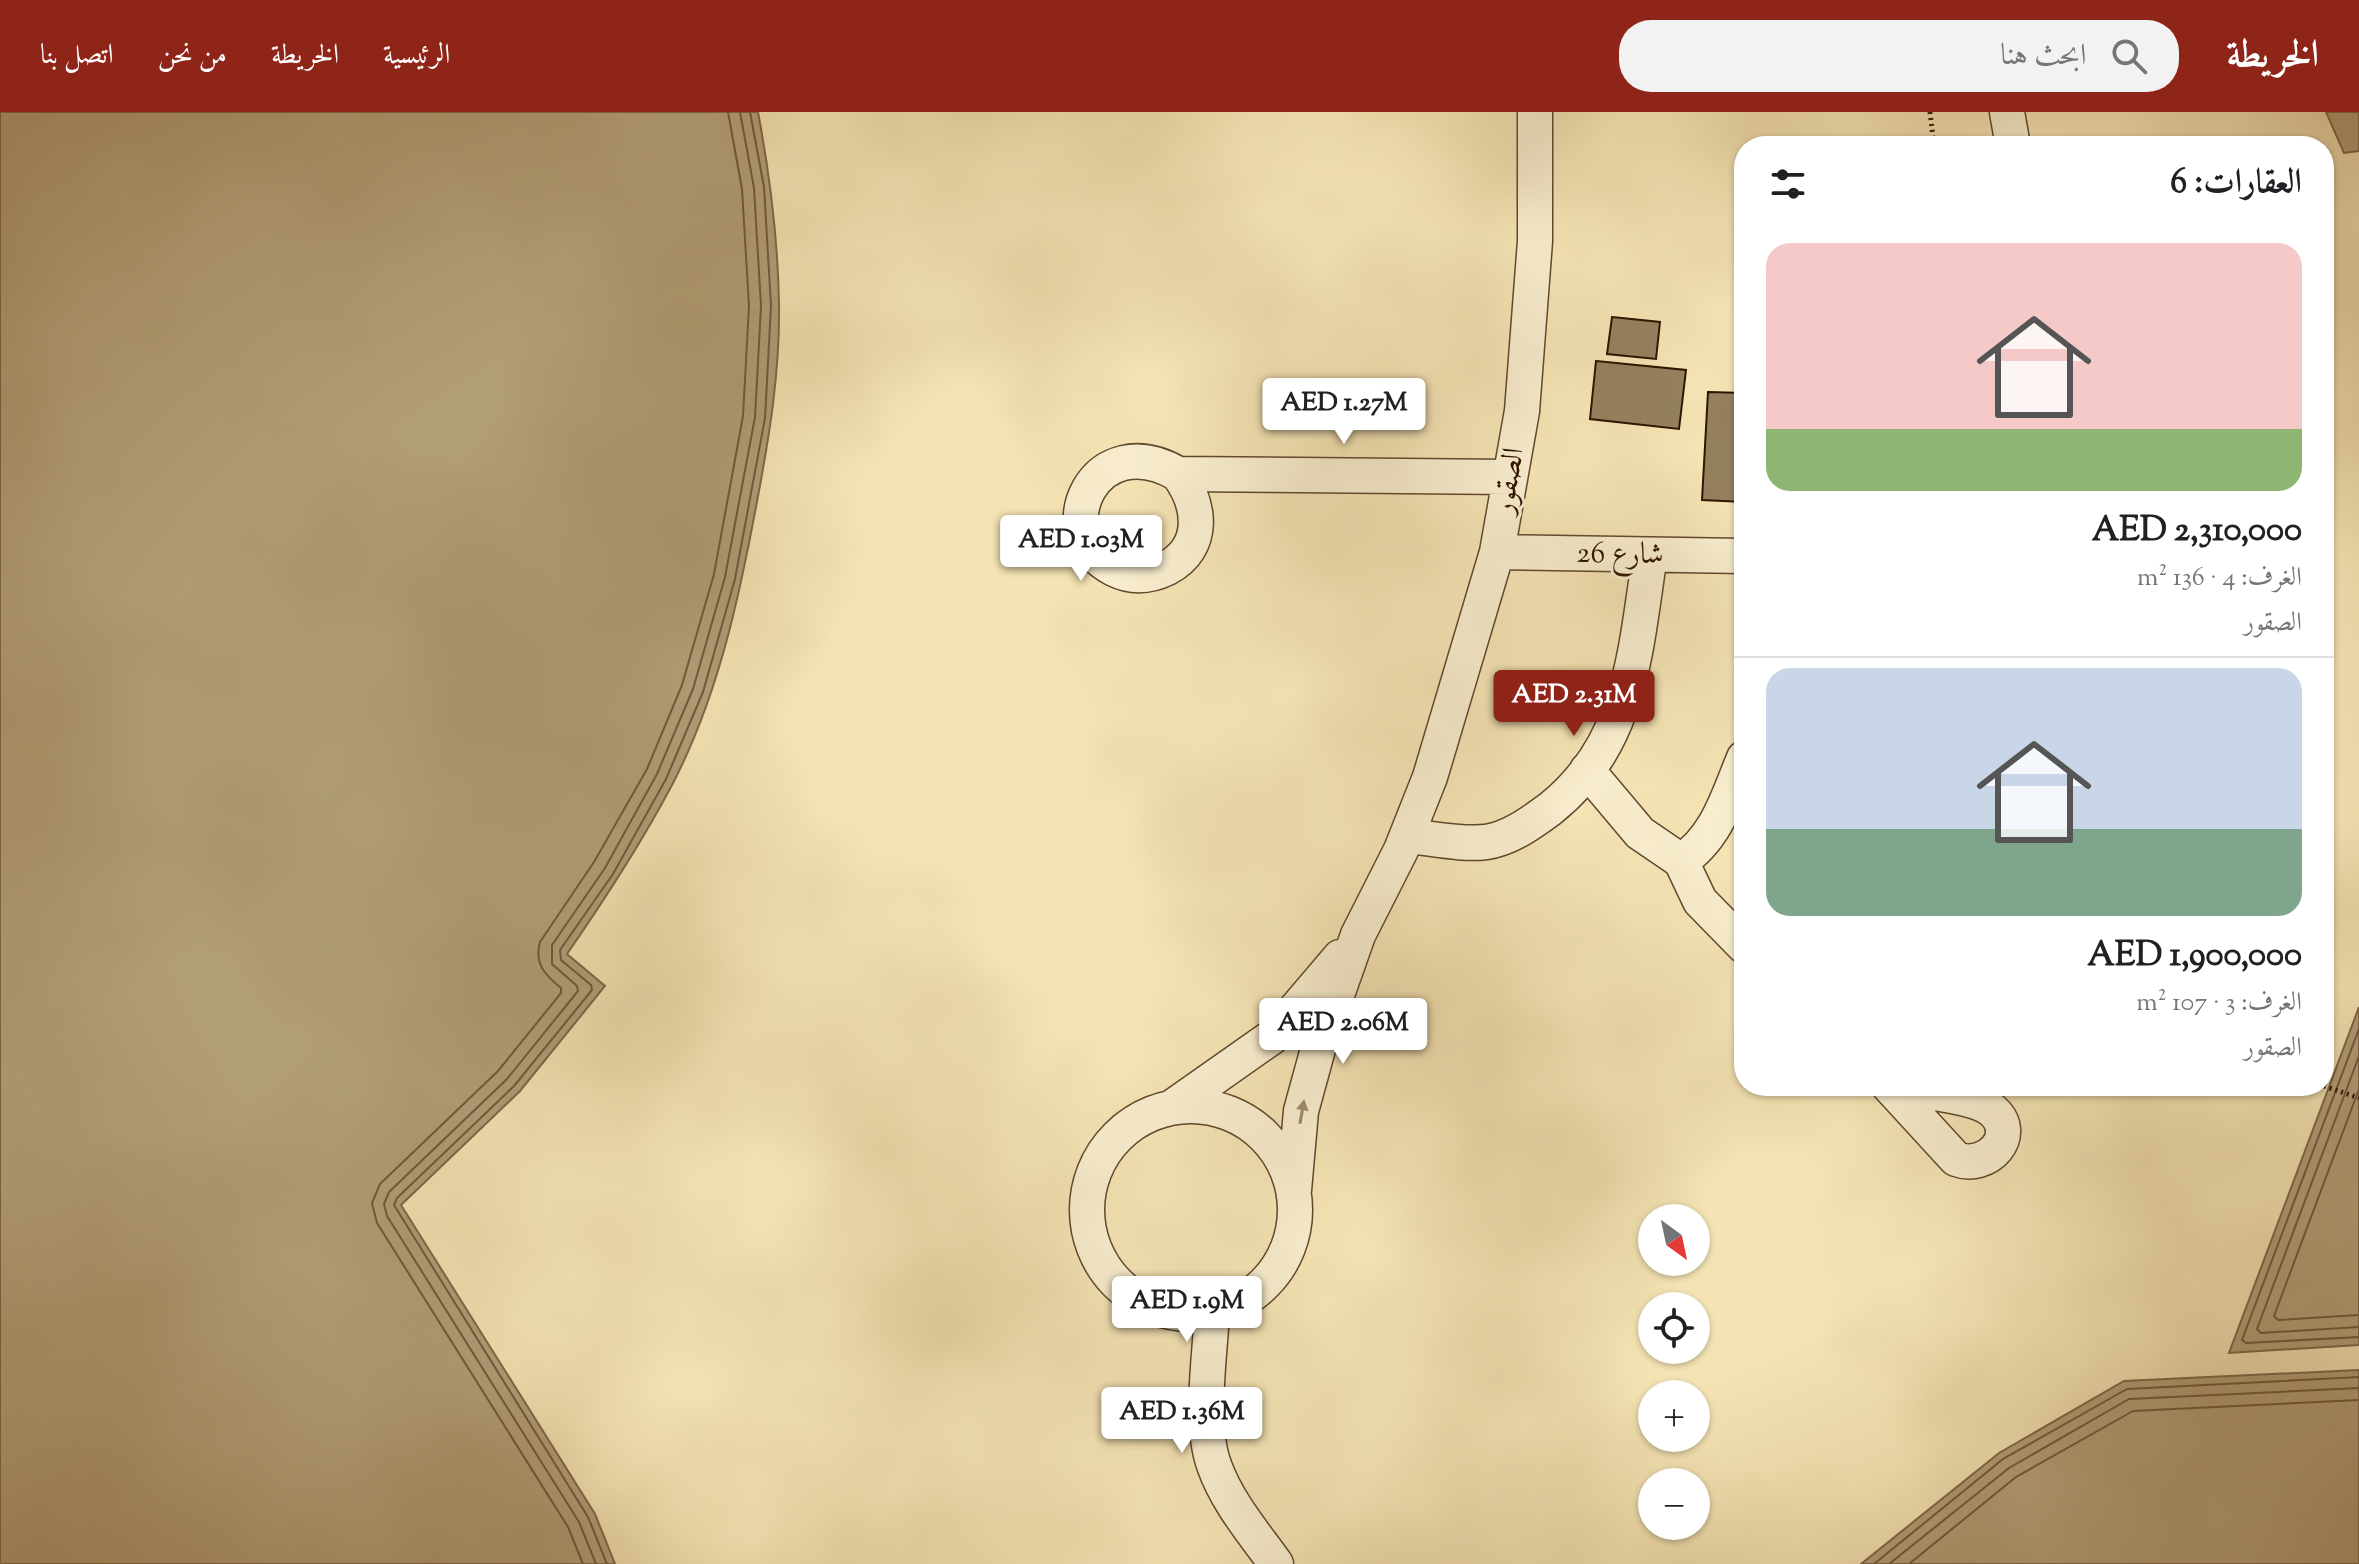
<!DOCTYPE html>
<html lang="ar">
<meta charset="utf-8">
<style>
body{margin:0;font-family:"Sorts Mill Goudy",Amiri,serif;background:#f2f2f2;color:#202124;direction:rtl;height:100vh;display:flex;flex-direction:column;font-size:30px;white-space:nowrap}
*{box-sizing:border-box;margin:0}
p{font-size:26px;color:#757577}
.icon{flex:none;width:44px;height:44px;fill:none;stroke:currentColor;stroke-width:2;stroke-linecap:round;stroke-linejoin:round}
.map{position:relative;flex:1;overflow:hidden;direction:ltr}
.side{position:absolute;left:1734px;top:24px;width:600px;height:960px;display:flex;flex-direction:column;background:#fff;border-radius:32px;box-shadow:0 2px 6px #0004;direction:rtl}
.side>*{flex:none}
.needle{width:52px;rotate:147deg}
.controls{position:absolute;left:1638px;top:1092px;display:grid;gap:16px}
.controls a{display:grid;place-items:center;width:72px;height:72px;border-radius:50%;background:#fff;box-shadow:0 2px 6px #0004;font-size:40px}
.price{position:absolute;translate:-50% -68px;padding:0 18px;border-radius:8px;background:#fff;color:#222;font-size:26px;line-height:52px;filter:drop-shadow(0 2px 4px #0008)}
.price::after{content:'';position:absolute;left:50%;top:48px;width:24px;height:18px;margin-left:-12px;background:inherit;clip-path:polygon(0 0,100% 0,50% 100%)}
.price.active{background:#8f2418;color:#fff}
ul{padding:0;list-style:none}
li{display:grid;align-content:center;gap:16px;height:424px;padding:0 32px}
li+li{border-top:2px solid #e0e0e0}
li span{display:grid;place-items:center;height:248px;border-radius:24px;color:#555}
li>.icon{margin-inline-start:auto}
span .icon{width:144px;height:144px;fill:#fffc;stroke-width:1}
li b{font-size:34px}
h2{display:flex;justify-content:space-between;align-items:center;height:96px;padding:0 32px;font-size:34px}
header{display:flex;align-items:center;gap:48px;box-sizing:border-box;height:112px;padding:0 40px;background:#8f2418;color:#fff}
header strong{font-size:38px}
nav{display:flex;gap:44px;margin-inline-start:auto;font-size:28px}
.search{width:560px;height:72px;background:#f2f2f2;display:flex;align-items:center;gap:20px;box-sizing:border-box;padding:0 28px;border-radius:32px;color:#757577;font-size:30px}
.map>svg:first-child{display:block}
</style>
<header>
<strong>الخريطة</strong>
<div class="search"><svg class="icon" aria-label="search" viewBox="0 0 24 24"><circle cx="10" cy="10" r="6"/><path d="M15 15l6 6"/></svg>ابحث هنا</div>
<nav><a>الرئيسية</a><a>الخريطة</a><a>من نحن</a><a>اتصل بنا</a></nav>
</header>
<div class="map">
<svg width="2359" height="1452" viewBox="0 0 2359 1452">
<rect width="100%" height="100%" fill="#f4e3b3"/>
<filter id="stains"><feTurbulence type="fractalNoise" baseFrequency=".0025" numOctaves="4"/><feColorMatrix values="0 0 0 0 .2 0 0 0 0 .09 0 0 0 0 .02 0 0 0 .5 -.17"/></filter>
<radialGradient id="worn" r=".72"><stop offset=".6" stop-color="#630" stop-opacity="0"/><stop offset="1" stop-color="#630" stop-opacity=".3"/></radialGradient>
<path fill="#b19d76" stroke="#7d6647" stroke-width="2" d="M0 0H758C770 64 778 127 779 192 780 257 770 321 758 384 740 482 719 583 672 673 641 732 605 787 567 842L605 874 520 979 401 1093 595 1402 615 1452H0Z
M2326 0H2359V39L2344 41Z
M2359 895V1233L2229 1241Z
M2359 1258V1452H1861L1999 1341 2124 1269Z"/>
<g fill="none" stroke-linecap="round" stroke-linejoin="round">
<path stroke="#70583c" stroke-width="2" d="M2359 917 2242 1228 2246 1231 2359 1225
M2359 944 2257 1217 2261 1221 2359 1215
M2359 977 2274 1204 2278 1208 2359 1203
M583 1452 568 1415 377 1111 372 1091 380 1072 498 959 561 881V876C545 863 534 852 540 830L594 750 647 657 682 573 714 462 743 304 749 194 742 77 728 0
M596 1452 579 1410 387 1104 384 1092 389 1080 507 967 578 879 577 874 552 852V833L605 756 657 662 693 577 725 465 755 305 761 194 754 76 740 0
M607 1452 588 1405 394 1093 397 1086 514 974 592 878 591 873 561 848 560 838 613 762 666 667 703 580 735 467 765 306 771 194 764 75 750 0
M1874 1452 2003 1347 2127 1277 2359 1265
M1889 1452 2009 1356 2129 1287 2359 1276
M1909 1452 2016 1365 2133 1299 2359 1288"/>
</g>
<path fill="#95805e" stroke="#2f1401" stroke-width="2" d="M1612 205 1660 210 1656 247 1607 242Z
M1596 249 1686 258 1679 317 1590 307Z
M1708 280 1744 281V390L1702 388Z"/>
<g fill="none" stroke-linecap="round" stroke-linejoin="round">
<defs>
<path id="street" d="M2007 0 2013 34
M1178 362C1201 393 1206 435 1167 456 1149 465 1132 466 1114 457 1044 421 1095 313 1178 362L1510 365
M1497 440 1744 444
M1587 658 1640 721 1681 749C1717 726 1728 684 1744 646
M1407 724C1432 726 1460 733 1486 730 1509 727 1531 711 1550 697 1632 632 1635 539 1650 443
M1681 749 1700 789 1744 834
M1889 974 1956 1047C1988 1059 2020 1023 1993 999 1976 983 1914 979 1890 975
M1087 1098a104 104 0 1 1 208 0a104 104 0 1 1-208 0Z
M1171 996 1272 925 1340 845
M1294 1078 1301 999 1318 937 1358 823 1401 738 1430 665 1497 440 1522 299 1535 129V0
M1212 1200C1210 1245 1199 1311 1214 1353 1227 1390 1253 1420 1276 1452"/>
</defs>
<use href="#street" stroke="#60482e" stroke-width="37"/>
<path stroke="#2f1401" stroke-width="5" stroke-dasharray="2 4" stroke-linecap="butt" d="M1930 0 1934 34
M2324 974 2359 986"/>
<use href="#street" stroke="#f8edce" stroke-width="34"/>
</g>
<defs><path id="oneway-solid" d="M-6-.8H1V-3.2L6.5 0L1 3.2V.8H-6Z" transform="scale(2)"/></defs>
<use fill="#9e8b72" href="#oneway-solid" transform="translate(1302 1000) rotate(-80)"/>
<g text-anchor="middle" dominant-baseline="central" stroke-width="6" stroke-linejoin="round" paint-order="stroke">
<g font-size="30" fill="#2f1401" stroke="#f8edce">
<text transform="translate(1510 369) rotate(-80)">الصقور</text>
<text transform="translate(1620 443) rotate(1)">شارع 26</text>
</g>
</g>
<rect width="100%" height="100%" filter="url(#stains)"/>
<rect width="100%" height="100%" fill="url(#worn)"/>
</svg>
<div class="controls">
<a><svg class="needle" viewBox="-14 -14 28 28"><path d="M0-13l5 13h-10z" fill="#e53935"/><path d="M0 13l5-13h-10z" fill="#757577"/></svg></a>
<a><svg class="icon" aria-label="locate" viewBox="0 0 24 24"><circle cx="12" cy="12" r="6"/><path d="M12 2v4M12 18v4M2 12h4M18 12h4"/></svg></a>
<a>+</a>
<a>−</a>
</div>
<b class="price" style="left:1344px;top:334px">AED 1.27M</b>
<b class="price" style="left:1081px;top:471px">AED 1.03M</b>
<b class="price active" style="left:1574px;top:626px">AED 2.31M</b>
<b class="price" style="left:1343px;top:954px">AED 2.06M</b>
<b class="price" style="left:1187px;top:1232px">AED 1.9M</b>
<b class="price" style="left:1182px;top:1343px">AED 1.36M</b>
<section class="side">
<h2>العقارات: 6<svg class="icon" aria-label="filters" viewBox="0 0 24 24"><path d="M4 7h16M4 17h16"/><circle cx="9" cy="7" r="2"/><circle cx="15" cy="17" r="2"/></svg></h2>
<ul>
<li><span style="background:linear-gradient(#f6c9c9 75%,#8fb573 0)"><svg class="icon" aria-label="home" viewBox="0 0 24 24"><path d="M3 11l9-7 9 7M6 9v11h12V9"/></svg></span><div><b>AED 2,310,000</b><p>الغرف: 4 · 136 m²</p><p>الصقور</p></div></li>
<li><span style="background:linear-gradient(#c9d6e8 65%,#7fa58c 0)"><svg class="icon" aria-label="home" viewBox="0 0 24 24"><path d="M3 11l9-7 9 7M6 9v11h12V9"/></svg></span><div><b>AED 1,900,000</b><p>الغرف: 3 · 107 m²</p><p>الصقور</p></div></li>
</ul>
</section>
</div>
